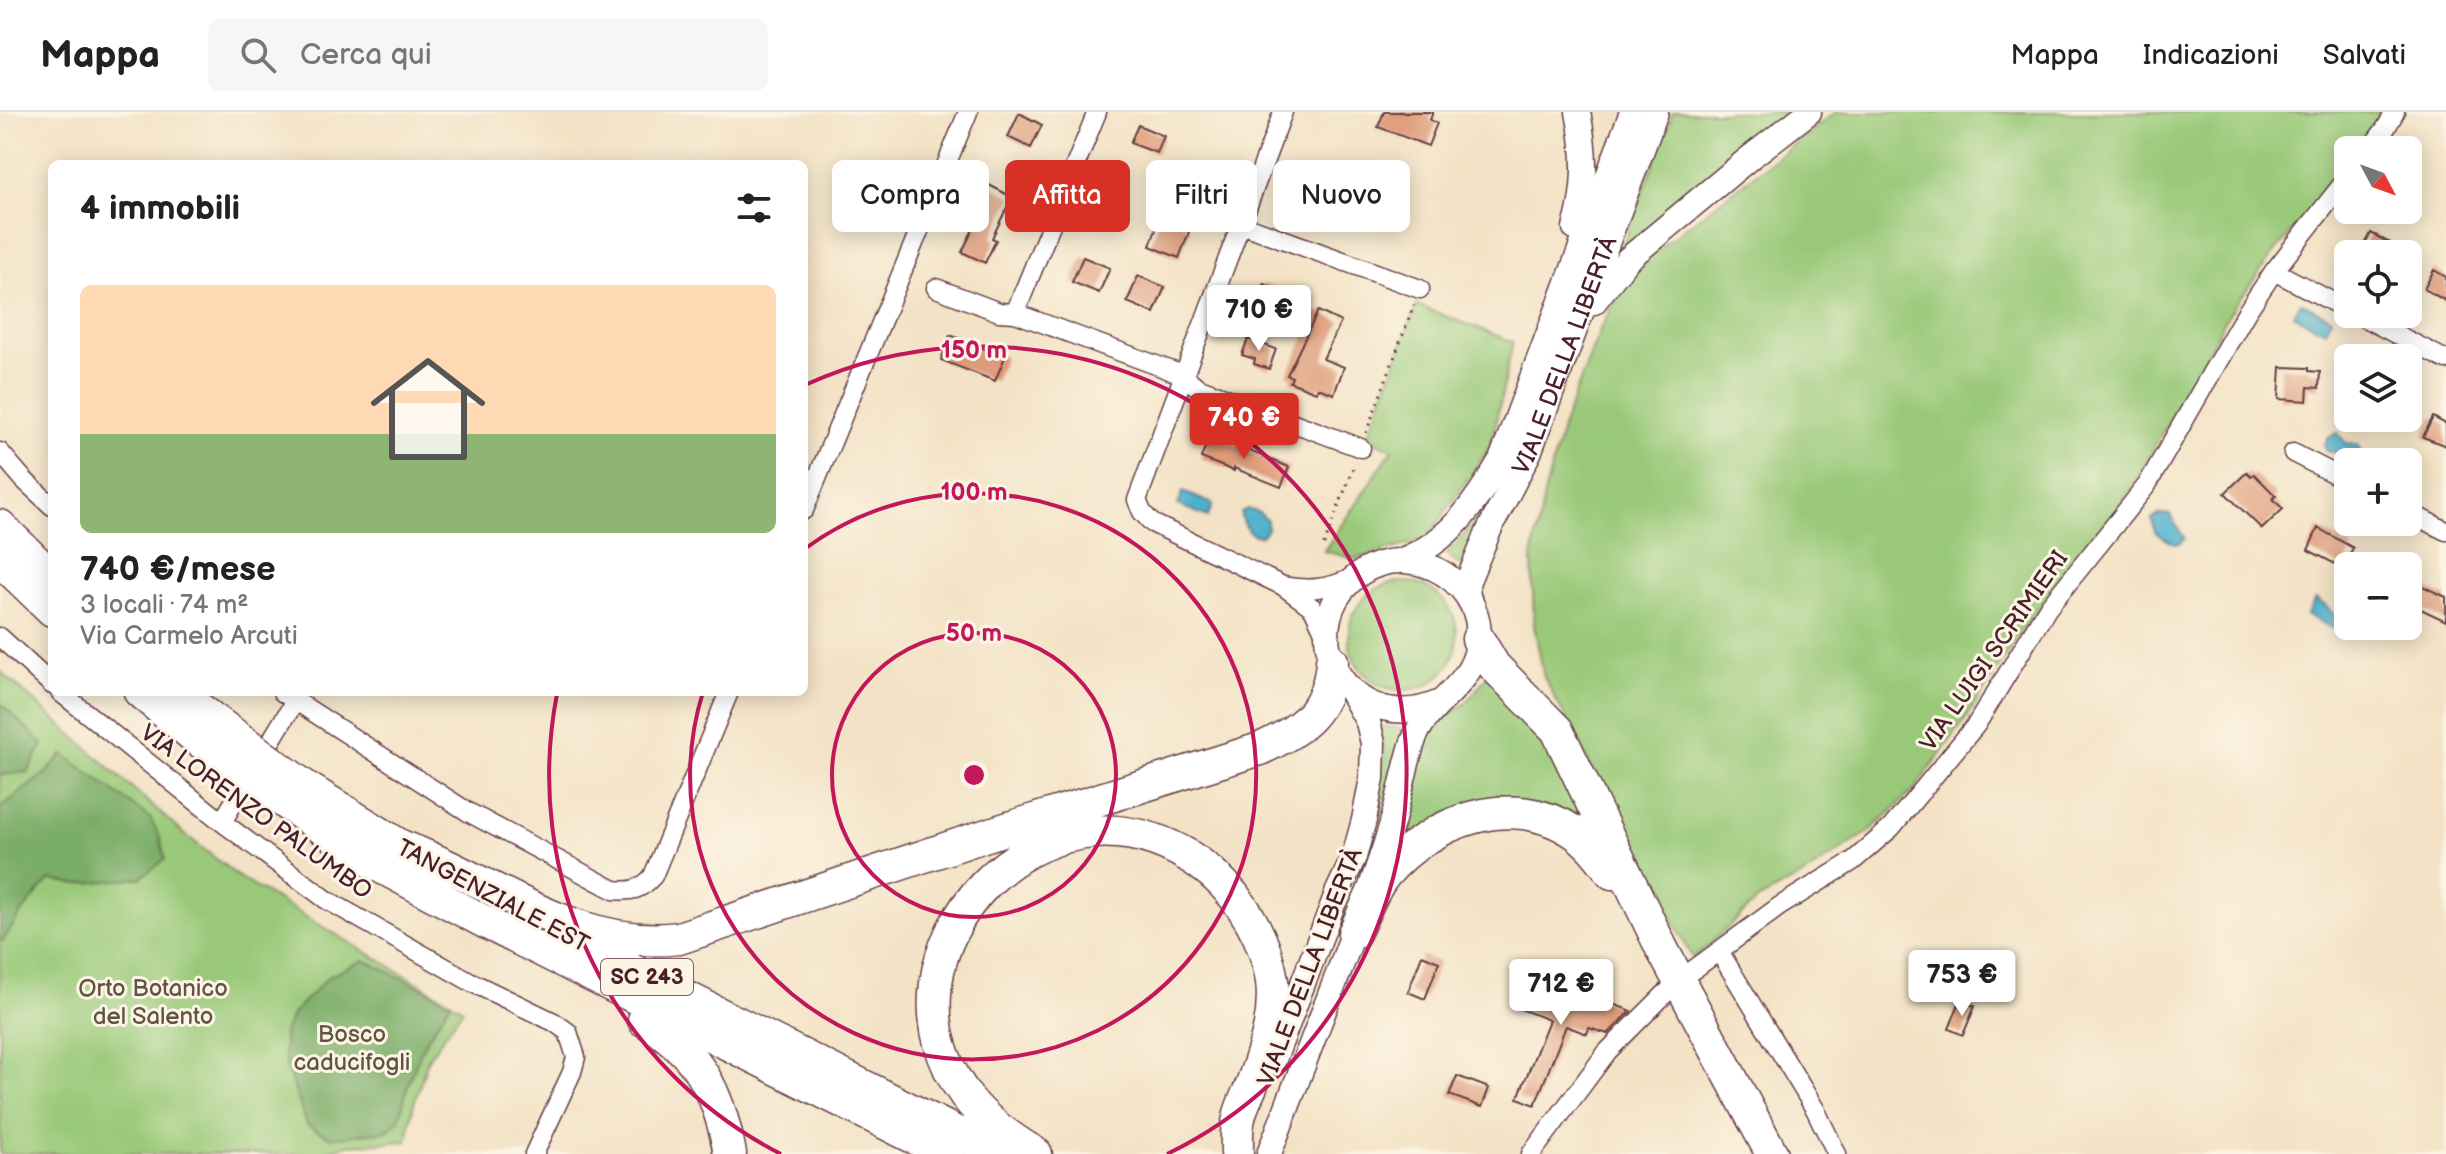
<!DOCTYPE html>
<html lang="it">
<meta charset="utf-8">
<style>
body{margin:0;font-family:"Balsamiq Sans",sans-serif;background:#f6f6f6;color:#222;height:100vh;display:flex;flex-direction:column;font-size:30px;white-space:nowrap}
*{box-sizing:border-box;margin:0}
p{font-size:26px;color:#767676}
.icon{flex:none;width:44px;height:44px;fill:none;stroke:currentColor;stroke-width:2;stroke-linecap:round;stroke-linejoin:round}
.map{position:relative;flex:1;overflow:hidden}
.details{position:absolute;left:48px;top:48px;width:760px;height:536px;display:flex;flex-direction:column;background:#fff;border-radius:12px;box-shadow:0 4px 20px #0003}
.details>*{flex:none}
.top-card{position:absolute;left:832px;top:48px;width:760px;height:72px;display:flex;gap:16px}
.needle{width:52px;rotate:131deg}
.tools{position:absolute;left:2334px;top:24px;display:grid;gap:16px}
.tools a{display:grid;place-items:center;width:88px;height:88px;border-radius:12px;background:#fff;box-shadow:0 4px 20px #0003;font-size:40px}
.price{position:absolute;translate:-50% -68px;padding:0 18px;border-radius:8px;background:#fff;color:#222;font-size:26px;line-height:52px;filter:drop-shadow(0 2px 4px #0008)}
.price::after{content:'';position:absolute;left:50%;top:48px;width:24px;height:18px;margin-left:-12px;background:inherit;clip-path:polygon(0 0,100% 0,50% 100%)}
.price.selected{background:#d93025;color:#fff}
ul{padding:0;list-style:none}
li{display:grid;align-content:center;gap:16px;height:424px;padding:0 32px}
li+li{border-top:2px solid #e0e0e0}
li span{display:grid;place-items:center;height:248px;border-radius:12px;color:#555}
li>.icon{margin-inline-start:auto}
span .icon{width:144px;height:144px;fill:#fffc;stroke-width:1}
li b{font-size:34px}
h2{display:flex;justify-content:space-between;align-items:center;height:96px;padding:0 32px;font-size:34px}
.pill{padding:0 28px;border-radius:12px;background:#fff;box-shadow:0 4px 20px #0003;font-size:28px;line-height:72px}
.pill.selected{background:#d93025;color:#fff}
header{display:flex;align-items:center;gap:48px;box-sizing:border-box;height:112px;padding:0 40px;background:#fff;border-bottom:2px solid #e0e0e0}
header strong{font-size:38px}
nav{display:flex;gap:44px;margin-inline-start:auto;font-size:28px}
.search{width:560px;height:72px;background:#f6f6f6;display:flex;align-items:center;gap:20px;box-sizing:border-box;padding:0 28px;border-radius:12px;color:#767676;font-size:30px}
.map>svg:first-child{display:block}
</style>
<header>
<strong>Mappa</strong>
<div class="search"><svg class="icon" aria-label="search" viewBox="0 0 24 24"><circle cx="10" cy="10" r="6"/><path d="M15 15l6 6"/></svg>Cerca qui</div>
<nav><a>Mappa</a><a>Indicazioni</a><a>Salvati</a></nav>
</header>
<div class="map">
<svg width="2446" height="1042" viewBox="0 0 2446 1042">
<rect width="100%" height="100%" fill="#fcf5e5"/>
<filter id="ink" filterUnits="userSpaceOnUse"><feTurbulence type="fractalNoise" baseFrequency=".0125" numOctaves="2"/><feDisplacementMap in="SourceGraphic" scale="16" xChannelSelector="R" yChannelSelector="G"/><feConvolveMatrix kernelMatrix="1 2 1 2 8 2 1 2 1" color-interpolation-filters="sRGB"/></filter>
<filter id="wash" filterUnits="userSpaceOnUse"><feTurbulence type="fractalNoise" baseFrequency=".006" numOctaves="4" result="noise"/><feDisplacementMap in="SourceGraphic" scale="32" xChannelSelector="R" yChannelSelector="G"/><feGaussianBlur stdDeviation="1.8" result="paint"/><feColorMatrix in="noise" values="0 0 0 0 0 0 0 0 0 0 0 0 0 0 0 0 0 1.4 0 .05"/><feComposite in="paint" operator="in"/></filter>
<g filter="url(#wash)">
<rect width="100%" height="100%" fill="#f3e2c5"/>
<path fill="#99c978" stroke="#727452" stroke-width="2" d="M1673 0H1795L1616 151Z
M1836 0H2381L2359 38H2348V52L2270 146 2228 203 2123 391 2022 518 1967 605 1915 677 1870 719 1802 764 1759 787 1693 847 1544 565 1534 513 1532 445 1545 379 1562 316 1600 218 1617 184 1641 150Z
M1417 193 1513 230 1491 333 1426 428 1355 447 1324 439 1393 337 1367 326Z
M1514 346 1462 455 1446 442C1475 415 1494 381 1514 346Z
M1349 524a54 54 0 1 1 108 0a54 54 0 1 1-108 0Z
M0 559 182 720 240 766 463 897 429 945 413 995 407 1029 347 1033 321 1042H0Z
M1488 563 1527 601 1598 723 1547 696 1392 741 1428 617 1465 592Z
M1380 614 1404 617 1374 725 1358 761Z"/>
<path fill="#7aad68" stroke="#62664a" stroke-width="2" d="M0 591 43 632 28 660 0 663Z
M63 642 150 706 160 725 165 747 140 766 77 772 49 768 22 800 3 829 0 828V696L47 660Z
M364 848 451 890 424 932 410 966 399 1008 387 1019 331 1026 307 1013 284 947V920L293 901 329 864Z"/>
<path fill="#4eb0cd" stroke="#4c687c" stroke-width="2" d="M2301 190 2331 206 2325 219 2294 203Z
M2338 321 2346 331 2357 332 2361 337V345L2349 350 2342 342 2326 339 2324 334 2328 325Z
M1183 380 1213 392 1208 405 1178 393Z
M1248 397 1259 401 1267 408V417L1261 424C1248 424 1241 411 1241 400Z
M2160 402 2170 403 2184 426 2180 431 2174 432 2155 420 2152 407Z
M2315 487C2329 494 2329 500 2339 506L2334 517 2307 503Z"/>
<g id="blocks">
<path fill="#de9b79" d="M1384 0H1433L1430 8 1437 11 1428 34 1378 15Z
M1019 1 1042 13 1031 36 1008 25Z
M1138 13 1164 24 1157 41 1130 31Z
M989 73 1012 85 992 126 996 128 985 151 962 140 982 99 978 97Z
M1181 86 1195 91 1184 115 1190 117 1179 146 1150 134 1160 106 1171 110Z
M2371 121 2410 142H2360Z
M1083 145 1110 156 1099 181 1072 170Z
M2434 158 2446 165V189L2424 177Z
M1138 164 1165 175 1154 201 1127 190Z
M1264 172 1294 184 1286 208 1256 197Z
M1318 199 1341 210 1323 247 1344 255 1334 282 1318 276 1316 280 1290 270 1292 265 1287 263Z
M950 223 1005 245 995 269 941 248Z
M1248 227 1276 237 1269 257 1254 252 1255 247 1242 243Z
M2281 255 2309 256V259L2320 260 2319 276 2308 275 2307 289 2279 287Z
M2433 305 2446 312V334L2423 325Z
M1210 323 1289 355 1281 375 1234 356V359L1201 346Z
M2247 360 2251 364 2254 362 2276 384 2273 387 2283 397 2262 417 2225 381Z
M2318 416 2353 436 2343 456 2308 438Z
M2408 467 2446 485V509L2408 491Z
M1422 843 1439 850 1425 887 1408 880Z
M1524 867 1542 874 1541 877 1582 893 1586 881 1631 899 1608 922 1589 916 1587 922 1566 914 1535 993 1518 986 1549 908 1513 894Z
M1960 889 1975 894 1963 923 1949 917Z
M1457 964 1489 976 1482 995 1449 983Z"/>
</g>
</g>
<g filter="url(#ink)">
<use href="#blocks" fill-opacity="0" stroke="#633c42" stroke-width="2"/>
<g fill="none" stroke-linecap="round" stroke-linejoin="round">
<defs>
<path id="street" d="M2369 38 2386 16 2395 0
M1241 112 1420 177
M2274 159 2348 198
M936 176 999 200 1015 201 1183 263 1197 275 1361 336
M1015 201 1097 0
M2357 202 2446 248
M0 340 24 368 52 394
M2293 341 2348 369
M804 398 968 0
M2408 400 2446 419
M1283 474 1152 411 1142 400 1137 388 1283 0
M0 525 52 573
M1327 526 1313 496 1283 474C1309 479 1327 477 1352 466
M60 580 222 710 327 788 471 870 554 910 568 920 576 945 572 960 534 1042
M282 580 468 700 614 778C631 780 641 778 653 764L729 580
M222 710 295 589
M1719 839 1815 997 1837 1042
M1693 858 1780 794 1853 749 1891 716 1976 613 2047 497 2147 373 2246 201 2274 159 2348 65
M1531 1042 1607 940 1667 880"/>
<g id="secondary">
<path d="M1575 116C1587 76 1586 40 1578 0"/>
<path d="M1594 190 1628 147 1747 48 1809 0"/>
<path d="M1402 448C1450 430 1476 390 1501 348L1632 0"/>
<path id="s1" d="M1468 485 1467 471 1490 416 1529 341 1656 0"/>
<path d="M1273 950 1338 779 1354 745 1364 708 1372 666 1373 631 1368 610 1352 581"/>
<path d="M1269 1042C1294 978 1318 913 1343 849 1359 806 1377 762 1390 718 1399 689 1404 658 1413 630 1426 591 1469 578 1477 537 1491 473 1414 426 1361 461 1285 513 1348 631 1440 590"/>
</g>
<path id="highway" d="M0 414 52 465
M0 448 52 498
M1478 527 1494 554 1557 618 1662 837 1772 1042
M140 580 197 627
M178 580 206 602
M304 674 412 741
M290 694 372 750 485 810 947 1042
M395 732C490 765 574 839 679 826L993 721 1260 637C1302 618 1329 598 1332 549
M1354 821C1364 802 1372 777 1386 761 1431 709 1511 678 1574 720 1590 731 1601 746 1612 761
M576 830 999 1042
M644 908C699 941 719 980 730 1042
M1036 1042C1010 1026 985 1009 966 984 860 841 1044 642 1199 751 1233 775 1259 813 1269 854 1280 895 1266 934 1252 972 1248 983 1241 994 1239 1006 1236 1017 1237 1030 1237 1042"/>
</defs>
<use href="#street" stroke="#633c42" stroke-width="21"/>
<use href="#secondary" stroke="#633c42" stroke-width="27"/>
<use href="#highway" stroke="#633c42" stroke-width="35"/>
<path stroke="#633c42" stroke-width="3" stroke-dasharray="2 6" stroke-linecap="butt" d="M1366 321 1414 193
M1324 433 1354 354"/>
<use href="#street" stroke="#fff" stroke-width="18"/>
<use href="#secondary" stroke="#fff" stroke-width="24"/>
<use href="#highway" stroke="#fff" stroke-width="32"/>
<defs>
<path id="highway-bridge" d="M206 602 304 674
M197 627 290 694"/>
</defs>
<use href="#highway-bridge" stroke="#633c42" stroke-width="35" stroke-linecap="butt"/>
<use href="#highway-bridge" stroke="#fff" stroke-width="32"/>
</g>
</g>
<g fill="none" stroke="#c2185b" stroke-width="4">
<circle cx="974" cy="663" r="142"/>
<path d="M806 436A283 283 0 1 1 703 580"/>
<path d="M781 1042A425 425 0 0 1 557 582M805 273A425 425 0 0 1 1167 1042"/>
</g>
<g text-anchor="middle" dominant-baseline="central" stroke-width="6" stroke-linejoin="round" paint-order="stroke">
<rect fill="#fcf5e5" stroke="#7f5f63" stroke-width="2" x="601" y="847" width="92" height="36" rx="6"/>
<g font-size="22" font-weight="bold" fill="#4a1f2b">
<text x="647" y="865">SC 243</text>
</g>
<g font-size="24" fill="#4a1f2b" stroke="#fcf5e5">
<text stroke="none"><textPath href="#s1" startOffset="262">VIALE DELLA LIBERTÀ</textPath></text>
<text transform="translate(1994 539) rotate(-55)">VIA LUIGI SCRIMIERI</text>
<text transform="translate(256 700) rotate(36)">VIA LORENZO PALUMBO</text>
<text transform="translate(493 784) rotate(28)">TANGENZIALE EST</text>
<text transform="translate(1310 855) rotate(-69)">VIALE DELLA LIBERTÀ</text>
</g>
<g font-size="24" fill="#625242" stroke="#fcf5e5">
<text x="153" y="876">Orto Botanico<tspan x="153" dy="28">del Salento</tspan></text>
<text x="352" y="922">Bosco<tspan x="352" dy="28">caducifogli</tspan></text>
</g>
</g>
<circle cx="974" cy="663" r="12" fill="#c2185b" stroke="#fcf5e5" stroke-width="4"/>
<g font-size="24" text-anchor="middle" font-weight="bold" fill="#c2185b" stroke="#fcf5e5" stroke-width="6" stroke-linejoin="round" paint-order="stroke">
<text x="974" y="246">150 m</text>
<text x="974" y="388">100 m</text>
<text x="974" y="529">50 m</text>
</g>
</svg>
<div class="tools">
<a><svg class="needle" viewBox="-14 -14 28 28"><path d="M0-13l5 13h-10z" fill="#e53935"/><path d="M0 13l5-13h-10z" fill="#767676"/></svg></a>
<a><svg class="icon" aria-label="locate" viewBox="0 0 24 24"><circle cx="12" cy="12" r="6"/><path d="M12 2v4M12 18v4M2 12h4M18 12h4"/></svg></a>
<a><svg class="icon" aria-label="layers" viewBox="0 0 24 24"><path d="M12 4l9 5-9 5-9-5zM3 14l9 5 9-5"/></svg></a>
<a>+</a>
<a>−</a>
</div>
<b class="price" style="left:1259px;top:241px">710 €</b>
<b class="price selected" style="left:1244px;top:349px">740 €</b>
<b class="price" style="left:1962px;top:906px">753 €</b>
<b class="price" style="left:1561px;top:915px">712 €</b>
<div class="top-card">
<a class="pill">Compra</a>
<a class="pill selected">Affitta</a>
<a class="pill">Filtri</a>
<a class="pill">Nuovo</a>
</div>
<section class="details">
<h2>4 immobili<svg class="icon" aria-label="filters" viewBox="0 0 24 24"><path d="M4 7h16M4 17h16"/><circle cx="9" cy="7" r="2"/><circle cx="15" cy="17" r="2"/></svg></h2>
<ul>
<li><span style="background:linear-gradient(#ffd9b3 60%,#8fb573 0)"><svg class="icon" aria-label="home" viewBox="0 0 24 24"><path d="M3 11l9-7 9 7M6 9v11h12V9"/></svg></span><div><b>740 €/mese</b><p>3 locali · 74 m²</p><p>Via Carmelo Arcuti</p></div></li>
</ul>
</section>
</div>
